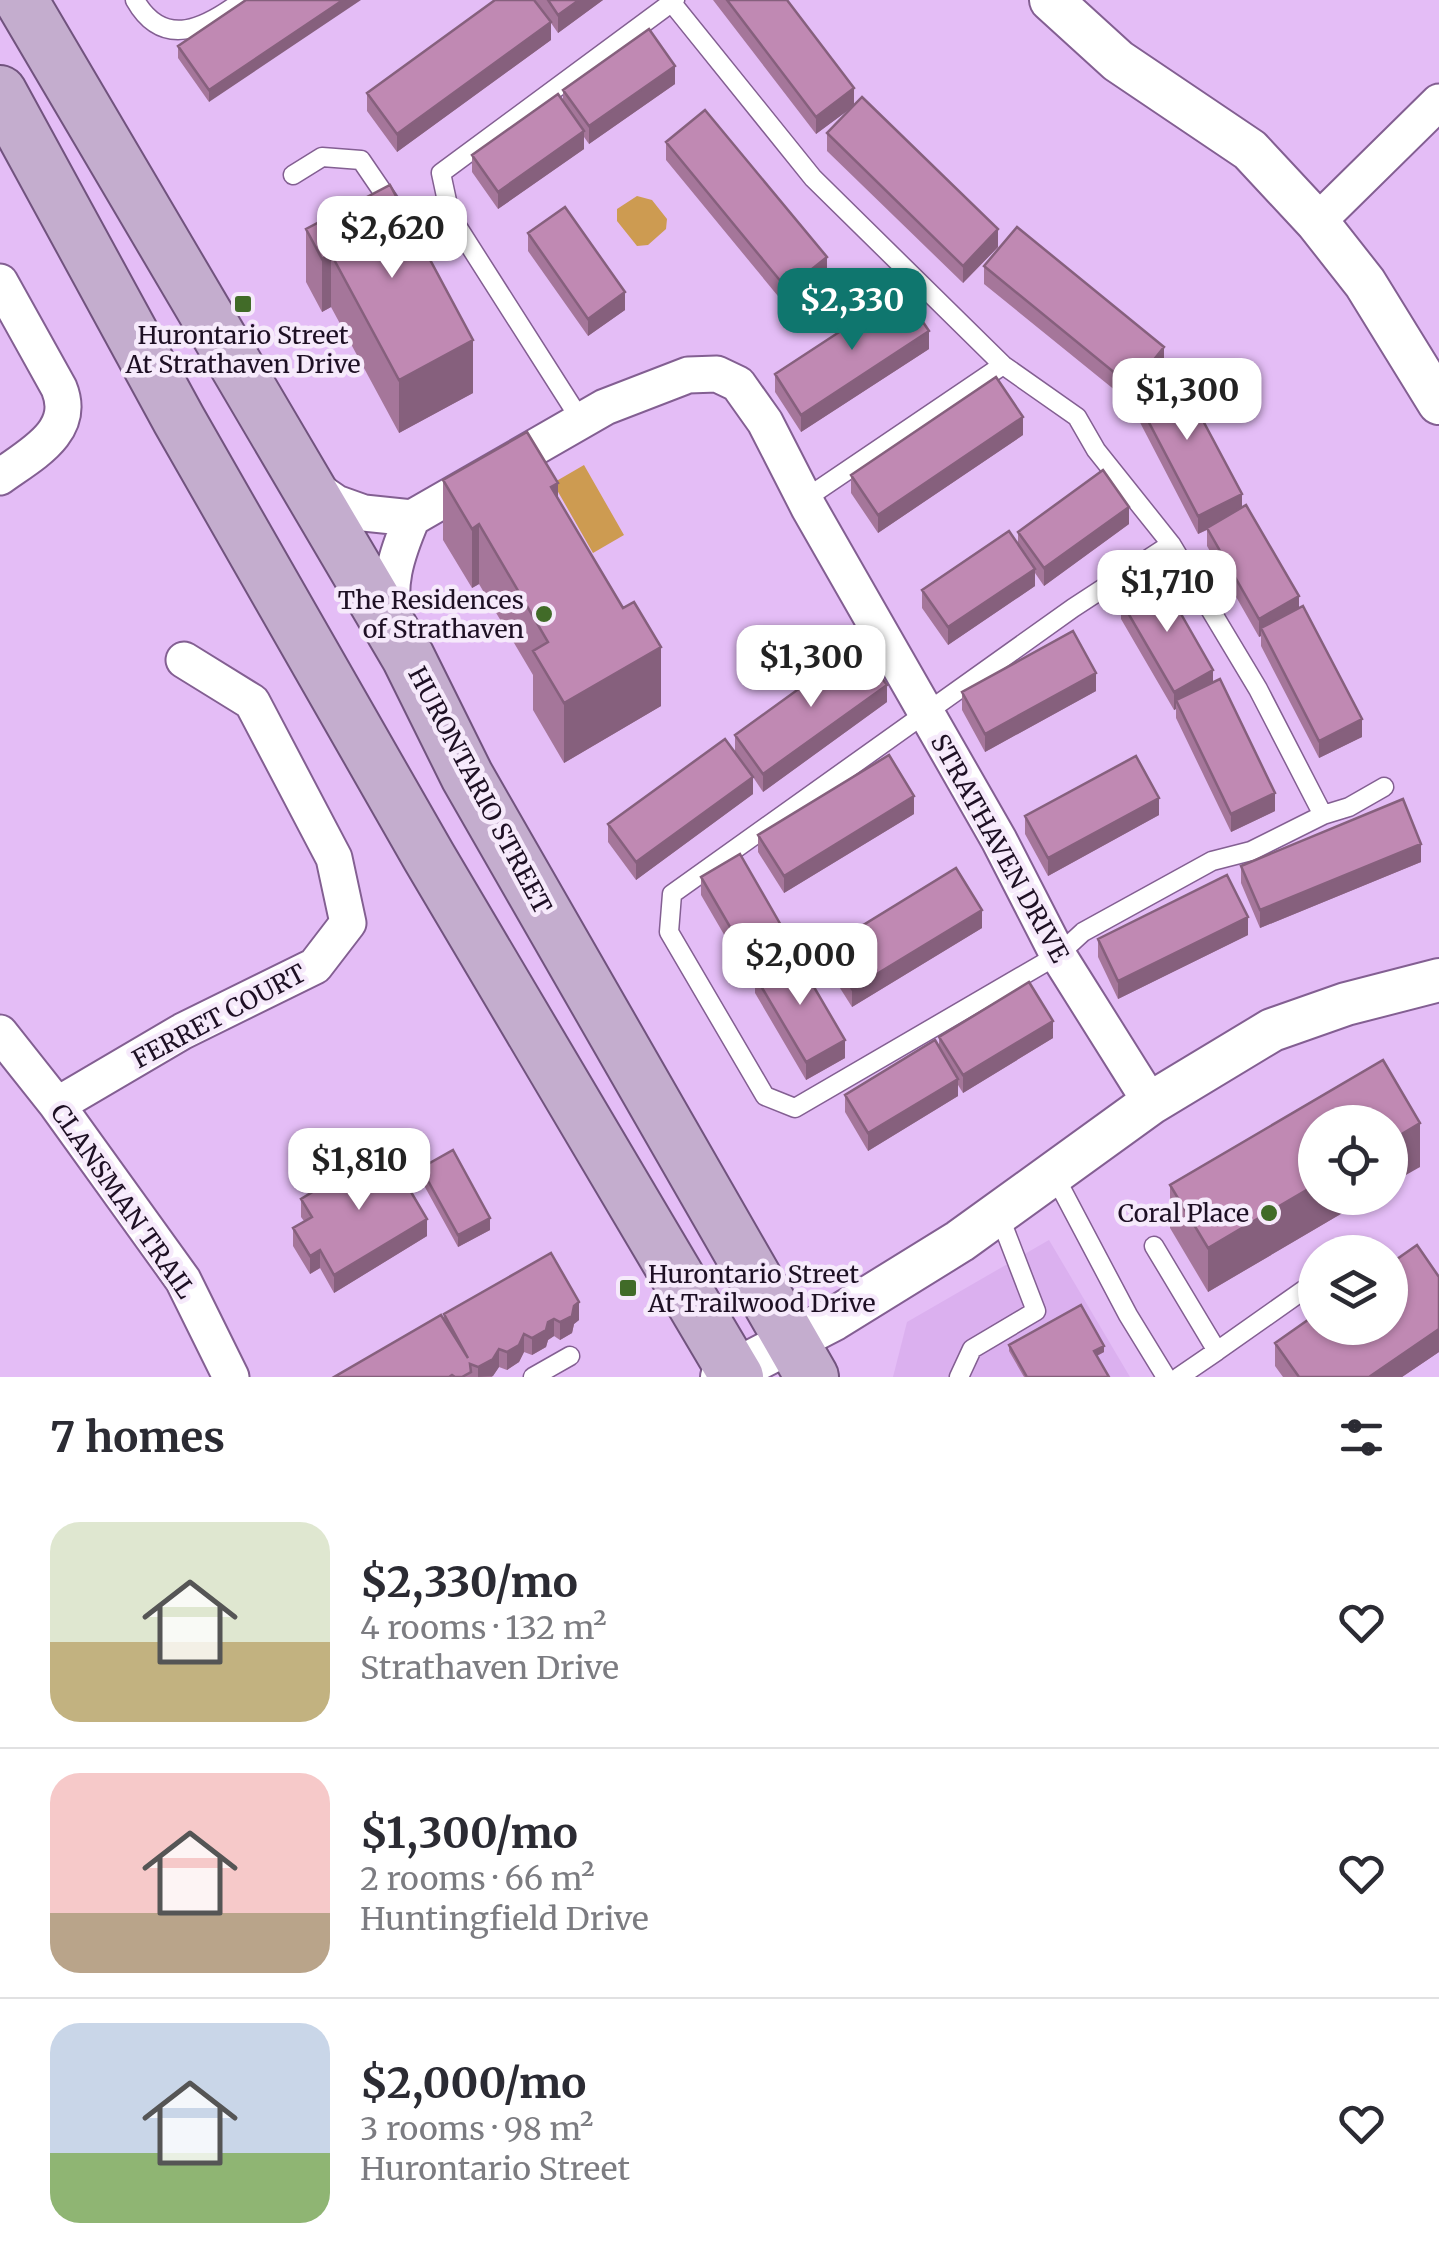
<!DOCTYPE html>
<meta charset="utf-8">
<style>
body{margin:0;font-family:Merriweather,serif;background:#f7f7f7;color:#2b2b33;height:100vh;display:flex;flex-direction:column;font-size:38px;white-space:nowrap}
*{box-sizing:border-box;margin:0}
p{font-size:32px;color:#7c7c81}
.icon{flex:none;width:55px;height:55px;fill:none;stroke:currentColor;stroke-width:2;stroke-linecap:round;stroke-linejoin:round}
.map{position:relative;height:1377px;overflow:hidden}
.side{display:flex;flex-direction:column;background:#fff;flex:1}
.side>*{flex:none}
.controls{position:absolute;left:1298px;top:1105px;display:grid;gap:20px}
.controls a{display:grid;place-items:center;width:110px;height:110px;border-radius:50%;background:#fff;box-shadow:0 2px 8px #0004;font-size:50px}
.price{position:absolute;translate:-50% -85px;padding:0 22px;border-radius:20px;background:#fff;color:#222;font-size:32px;line-height:65px;filter:drop-shadow(0 2px 5px #0008)}
.price::after{content:'';position:absolute;left:50%;top:60px;width:30px;height:22px;margin-left:-15px;background:inherit;clip-path:polygon(0 0,100% 0,50% 100%)}
.price.current{background:#0f766e;color:#fff}
ul{padding:0;list-style:none}
li{display:flex;align-items:center;gap:30px;height:250px;padding:0 50px}
li+li{border-top:2px solid #e1e1e2}
li span{display:grid;place-items:center;flex:none;width:280px;height:200px;border-radius:30px;color:#555}
li>.icon{margin-inline-start:auto}
span .icon{width:120px;height:120px;fill:#fffc;stroke-width:1}
li b{font-size:42px}
h2{display:flex;justify-content:space-between;align-items:center;height:120px;padding:0 50px;font-size:42px}
.map>svg:first-child{display:block}
</style>
<div class="map">
<svg width="1439" height="1377" viewBox="0 0 1439 1377">
<rect width="100%" height="100%" fill="#e4bdf6"/>
<path fill="#dbb0ef" d="M1049 1240 1130 1377H893L907 1322Z"/>
<path fill="#cd9b51" d="M637 196 652 200 667 219 666 229 648 245 637 246 617 221V209Z
M584 465 624 535 593 553 553 483Z"/>
<g fill="none" stroke-linecap="round" stroke-linejoin="round">
<defs>
<path id="service" d="M135 0C164 51 207 27 243 0
M672 3 813 178 1003 365 1077 417 1096 450 1171 544 1258 689 1323 815
M293 175 322 157 361 160 404 223 424 229 450 215
M580 419 450 215 441 173 675 0
M805 499 1003 365
M1171 544 1073 608 672 894 669 932 765 1096 795 1108 1058 955 1083 932 1212 861 1251 851 1323 815 1349 807 1384 787
M1053 1173 1128 1315 1166 1377
M1154 1246 1217 1351 1179 1377
M1358 1252 1362 1249
M1217 1351 1315 1282
M533 1377 570 1356
M959 1377 972 1349 1036 1311 999 1215"/>
<path id="minor" d="M1317 222 1439 102
M0 282 59 388C77 432 30 455 0 477
M310 485 336 503 364 513 412 518 605 407 688 375 717 374 738 384 765 422 809 508 999 840 1058 955 1151 1103
M397 627C384 589 397 553 412 518
M0 1033 57 1105 183 1280 231 1377
M57 1105 183 1031 315 966 348 923 334 858 252 702 184 660"/>
<path id="tertiary" d="M1051 0 1118 61 1250 150 1317 222 1365 283 1439 403
M722 1377 834 1319 960 1241 1151 1103 1272 1030 1346 1004 1439 980"/>
<path id="primary" d="M21 0 408 657 467 776 812 1377
M0 92 179 420 429 857 737 1377"/>
</defs>
<use href="#service" stroke="#835f92" stroke-width="21"/>
<use href="#minor" stroke="#835f92" stroke-width="39"/>
<use href="#tertiary" stroke="#835f92" stroke-width="46"/>
<use href="#primary" stroke="#71537e" stroke-width="56"/>
<use href="#service" stroke="#fff" stroke-width="18"/>
<use href="#minor" stroke="#fff" stroke-width="35"/>
<use href="#tertiary" stroke="#fff" stroke-width="42"/>
<use href="#primary" stroke="#c4adce" stroke-width="52"/>
</g>
<path fill="#a5769a" d="M246 0 209 102 178 58V46Z
M535 0H603L558 33Z
M713 0H787L854 105 998 247 963 283 827 151V133L852 107 816 134Z
M551 40 397 152 367 111V93Z
M675 84 589 144 584 137V149L498 209 472 172V155L563 101V90Z
M666 142 827 275 787 307 666 160Z
M306 229 473 393 399 433 331 307 322 312 306 282Z
M528 233 625 310 588 336 528 251Z
M984 266 1164 365 1148 384 1242 508 1299 609 1362 737 1319 758 1261 646V636L1259 637 1207 546V530L1198 534 1133 409V403L1132 404 984 284Z
M929 349 801 432 775 392V374Z
M1023 435 878 533 851 493V475Z
M443 480 558 498 661 706 564 763 533 710V675L479 584 472 588 443 540Z
M1129 524 1044 586 1035 573V586L948 645 922 608V590L1018 544V532Z
M1121 601 1213 682 1275 811 1231 832 1176 718V709L1174 710 1121 619Z
M1096 691 985 752 962 710V692Z
M887 702 763 792 753 777V794L636 880 608 842V824L735 752V735Z
M914 814 784 893 758 852V835Z
M1159 815 1048 876 1025 834V816Z
M1421 862 1260 928 1241 883V866Z
M701 877 790 956 845 1058 806 1080 755 993V978L751 981 701 895Z
M982 928 852 1007 826 966V948Z
M1248 935 1118 999 1098 957V939Z
M939 1037 1053 1038 963 1093 958 1085V1096L868 1151 845 1112V1095L939 1047Z
M1420 1167 1315 1198H1368L1208 1292 1170 1228V1185Z
M421 1168 490 1230 458 1247 421 1180Z
M301 1199 427 1236 334 1293 320 1268 310 1274 293 1246V1228L304 1221 301 1217Z
M444 1314 579 1320 574 1324 572 1333 560 1340 554 1336 548 1340 546 1347 532 1355 524 1352 519 1362 507 1370 499 1367 492 1377H334L444 1319Z
M1275 1343 1439 1352 1402 1377H1283L1275 1366Z
M1009 1345 1104 1352 1097 1356 1109 1377H1024L1009 1351Z"/>
<path fill="#86607d" d="M343 0H361L209 102V90Z
M579 0H603L558 33V15Z
M551 22V40L397 152V134Z
M675 66V84L589 144V126Z
M854 88V106L816 134V117Z
M584 131V149L498 209V192Z
M998 229V247L963 283V266Z
M331 254V307L322 312V259Z
M827 257V275L787 307V289Z
M625 292V310L588 336V319Z
M929 331V349L801 432V415Z
M473 340V393L399 433V380Z
M1164 347V365L1136 398 1133 392 1132 404V387Z
M1023 417V435L878 533V515Z
M558 483V543L551 487Z
M1242 494V512L1198 534V516Z
M1129 507V524L1044 586V568Z
M479 524V584L472 588V529Z
M1035 569V586L948 645V627Z
M1299 596V614L1261 628V636L1259 637V619Z
M661 647V706L564 763V703Z
M1213 670V688L1176 700V709L1174 710V692Z
M1096 673V691L985 752V734Z
M887 685V702L763 792V774Z
M1362 719V737L1319 758V741Z
M753 777V794L636 880V862Z
M1275 793V811L1231 832V814Z
M914 796V814L784 893V876Z
M1159 798V815L1048 876V858Z
M1421 844V862L1260 928V910Z
M982 910V928L852 1007V989Z
M1248 917V935L1118 999V981Z
M790 941V958L751 981V963Z
M1053 1021V1038L963 1093V1075Z
M845 1040V1058L806 1080V1062Z
M958 1079V1096L868 1151V1133Z
M1420 1123V1167L1390 1184V1141Z
M1315 1185V1198H1368L1208 1292V1248Z
M490 1218V1230L458 1247V1235Z
M427 1219V1236L334 1293V1275Z
M320 1250V1268L310 1274V1256Z
M579 1302V1320L574 1324 572 1333 560 1340V1322Z
M554 1319V1336L548 1340 546 1347 532 1355V1338L548 1322Z
M1439 1329V1352L1402 1377H1369Z
M524 1334V1352L519 1362 507 1370V1352Z
M1104 1346V1352L1094 1357V1351Z
M499 1349V1367L493 1376 478 1377V1367Z"/>
<path fill="#c089b3" stroke="#86607d" stroke-width="2.5" d="M246 0H343L209 90 178 46Z
M495 0H534L551 22 397 134 367 93Z
M548 0H579L558 15Z
M727 0H787L854 88 816 117Z
M649 29 675 66 589 126 563 90Z
M558 94 584 131 498 192 472 155Z
M862 97 998 229 963 266 827 133Z
M705 110 827 257 787 289 666 142Z
M390 185 473 340 399 380 331 254 322 259 306 229Z
M565 207 625 292 588 319 528 233Z
M1017 227 1164 347 1132 387 984 266Z
M902 291 929 331 801 415 775 374Z
M1176 370 1242 494 1198 516 1133 392Z
M996 377 1023 417 878 515 851 475Z
M527 432 558 483 551 487 623 608 634 602 661 647 564 703 533 651 548 642 479 524 472 529 443 480Z
M1103 470 1129 507 1044 568 1018 532Z
M1246 505 1299 596 1259 619 1207 528Z
M1009 531 1035 569 948 627 922 590Z
M1161 579 1213 670 1174 692 1121 601Z
M1303 606 1362 719 1319 741 1261 628Z
M1073 631 1096 673 985 734 962 692Z
M858 646 887 685 763 774 735 735Z
M1220 679 1275 793 1231 814 1176 700Z
M725 739 753 777 636 862 608 824Z
M889 755 914 796 784 876 758 835Z
M1136 756 1159 798 1048 858 1025 816Z
M1403 799 1421 844 1260 910 1241 866Z
M740 854 790 941 751 963 701 877Z
M956 868 982 910 852 989 826 948Z
M1227 875 1248 917 1118 981 1098 939Z
M794 953 845 1040 806 1062 755 976Z
M1029 982 1053 1021 963 1075 939 1037Z
M935 1040 958 1079 868 1133 845 1095Z
M1383 1060 1420 1123 1390 1141V1122H1315V1185L1208 1248 1170 1185Z
M385 1148 427 1219 334 1275 320 1250 310 1256 293 1228 312 1217 301 1199Z
M453 1150 490 1218 458 1235 421 1168Z
M1417 1245 1439 1277V1329L1369 1377H1299L1275 1343 1315 1315V1328H1390V1264Z
M551 1253 579 1302 574 1306 572 1316 560 1322 554 1319 548 1322 546 1330 532 1338 524 1334 519 1345 507 1352 499 1349 493 1359 478 1367 470 1364 471 1372 462 1377H455L452 1375 449 1377H334L441 1315 468 1358 444 1314Z
M1081 1305 1104 1346 1094 1351 1109 1377H1027L1009 1345Z"/>
<g fill="#416b28" stroke="#f6eafb" stroke-width="4">
<rect x="233" y="294" width="20" height="20" rx="5"/>
<circle cx="544" cy="614" r="10"/>
<circle cx="1269" cy="1213" r="10"/>
<rect x="618" y="1278" width="20" height="20" rx="5"/>
</g>
<g text-anchor="middle" dominant-baseline="central" stroke-width="9" stroke-linejoin="round" paint-order="stroke">
<g font-size="25" fill="#1e1024" stroke="#f6eafb" text-anchor="end">
<text x="243" y="335" text-anchor="middle">Hurontario Street<tspan x="243" dy="29">At Strathaven Drive</tspan></text>
<text x="524" y="600">The Residences<tspan x="524" dy="29">of Strathaven</tspan></text>
<text x="1249" y="1213">Coral Place</text>
<text x="648" y="1274" text-anchor="start">Hurontario Street<tspan x="648" dy="29">At Trailwood Drive</tspan></text>
</g>
<g font-size="25" fill="#1e1024" stroke="#f6eafb">
<text transform="translate(480 790) rotate(62)">HURONTARIO STREET</text>
<text transform="translate(1000 848) rotate(61)">STRATHAVEN DRIVE</text>
<text transform="translate(219 1016) rotate(-28)">FERRET COURT</text>
<text transform="translate(123 1201) rotate(55)">CLANSMAN TRAIL</text>
</g>
</g>
</svg>
<div class="controls">
<a><svg class="icon" aria-label="locate" viewBox="0 0 24 24"><circle cx="12" cy="12" r="6"/><path d="M12 2v4M12 18v4M2 12h4M18 12h4"/></svg></a>
<a><svg class="icon" aria-label="layers" viewBox="0 0 24 24"><path d="M12 4l9 5-9 5-9-5zM3 14l9 5 9-5"/></svg></a>
</div>
<b class="price" style="left:392px;top:281px">$2,620</b>
<b class="price current" style="left:852px;top:353px">$2,330</b>
<b class="price" style="left:1187px;top:443px">$1,300</b>
<b class="price" style="left:1167px;top:635px">$1,710</b>
<b class="price" style="left:811px;top:710px">$1,300</b>
<b class="price" style="left:800px;top:1008px">$2,000</b>
<b class="price" style="left:359px;top:1213px">$1,810</b>
</div>
<section class="side">
<h2>7 homes<svg class="icon" aria-label="filters" viewBox="0 0 24 24"><path d="M4 7h16M4 17h16"/><circle cx="9" cy="7" r="2"/><circle cx="15" cy="17" r="2"/></svg></h2>
<ul>
<li><span style="background:linear-gradient(#dfe7d0 60%,#c2b280 0)"><svg class="icon" aria-label="home" viewBox="0 0 24 24"><path d="M3 11l9-7 9 7M6 9v11h12V9"/></svg></span><div><b>$2,330/mo</b><p>4 rooms · 132 m²</p><p>Strathaven Drive</p></div><svg class="icon" aria-label="heart" viewBox="0 0 24 24"><path d="M12 20l-8-8c-3-5 5-10 8-4 3-6 11-1 8 4z"/></svg></li>
<li><span style="background:linear-gradient(#f6c9c9 70%,#b9a48a 0)"><svg class="icon" aria-label="home" viewBox="0 0 24 24"><path d="M3 11l9-7 9 7M6 9v11h12V9"/></svg></span><div><b>$1,300/mo</b><p>2 rooms · 66 m²</p><p>Huntingfield Drive</p></div><svg class="icon" aria-label="heart" viewBox="0 0 24 24"><path d="M12 20l-8-8c-3-5 5-10 8-4 3-6 11-1 8 4z"/></svg></li>
<li><span style="background:linear-gradient(#c9d6e8 65%,#8fb573 0)"><svg class="icon" aria-label="home" viewBox="0 0 24 24"><path d="M3 11l9-7 9 7M6 9v11h12V9"/></svg></span><div><b>$2,000/mo</b><p>3 rooms · 98 m²</p><p>Hurontario Street</p></div><svg class="icon" aria-label="heart" viewBox="0 0 24 24"><path d="M12 20l-8-8c-3-5 5-10 8-4 3-6 11-1 8 4z"/></svg></li>
</ul>
</section>
